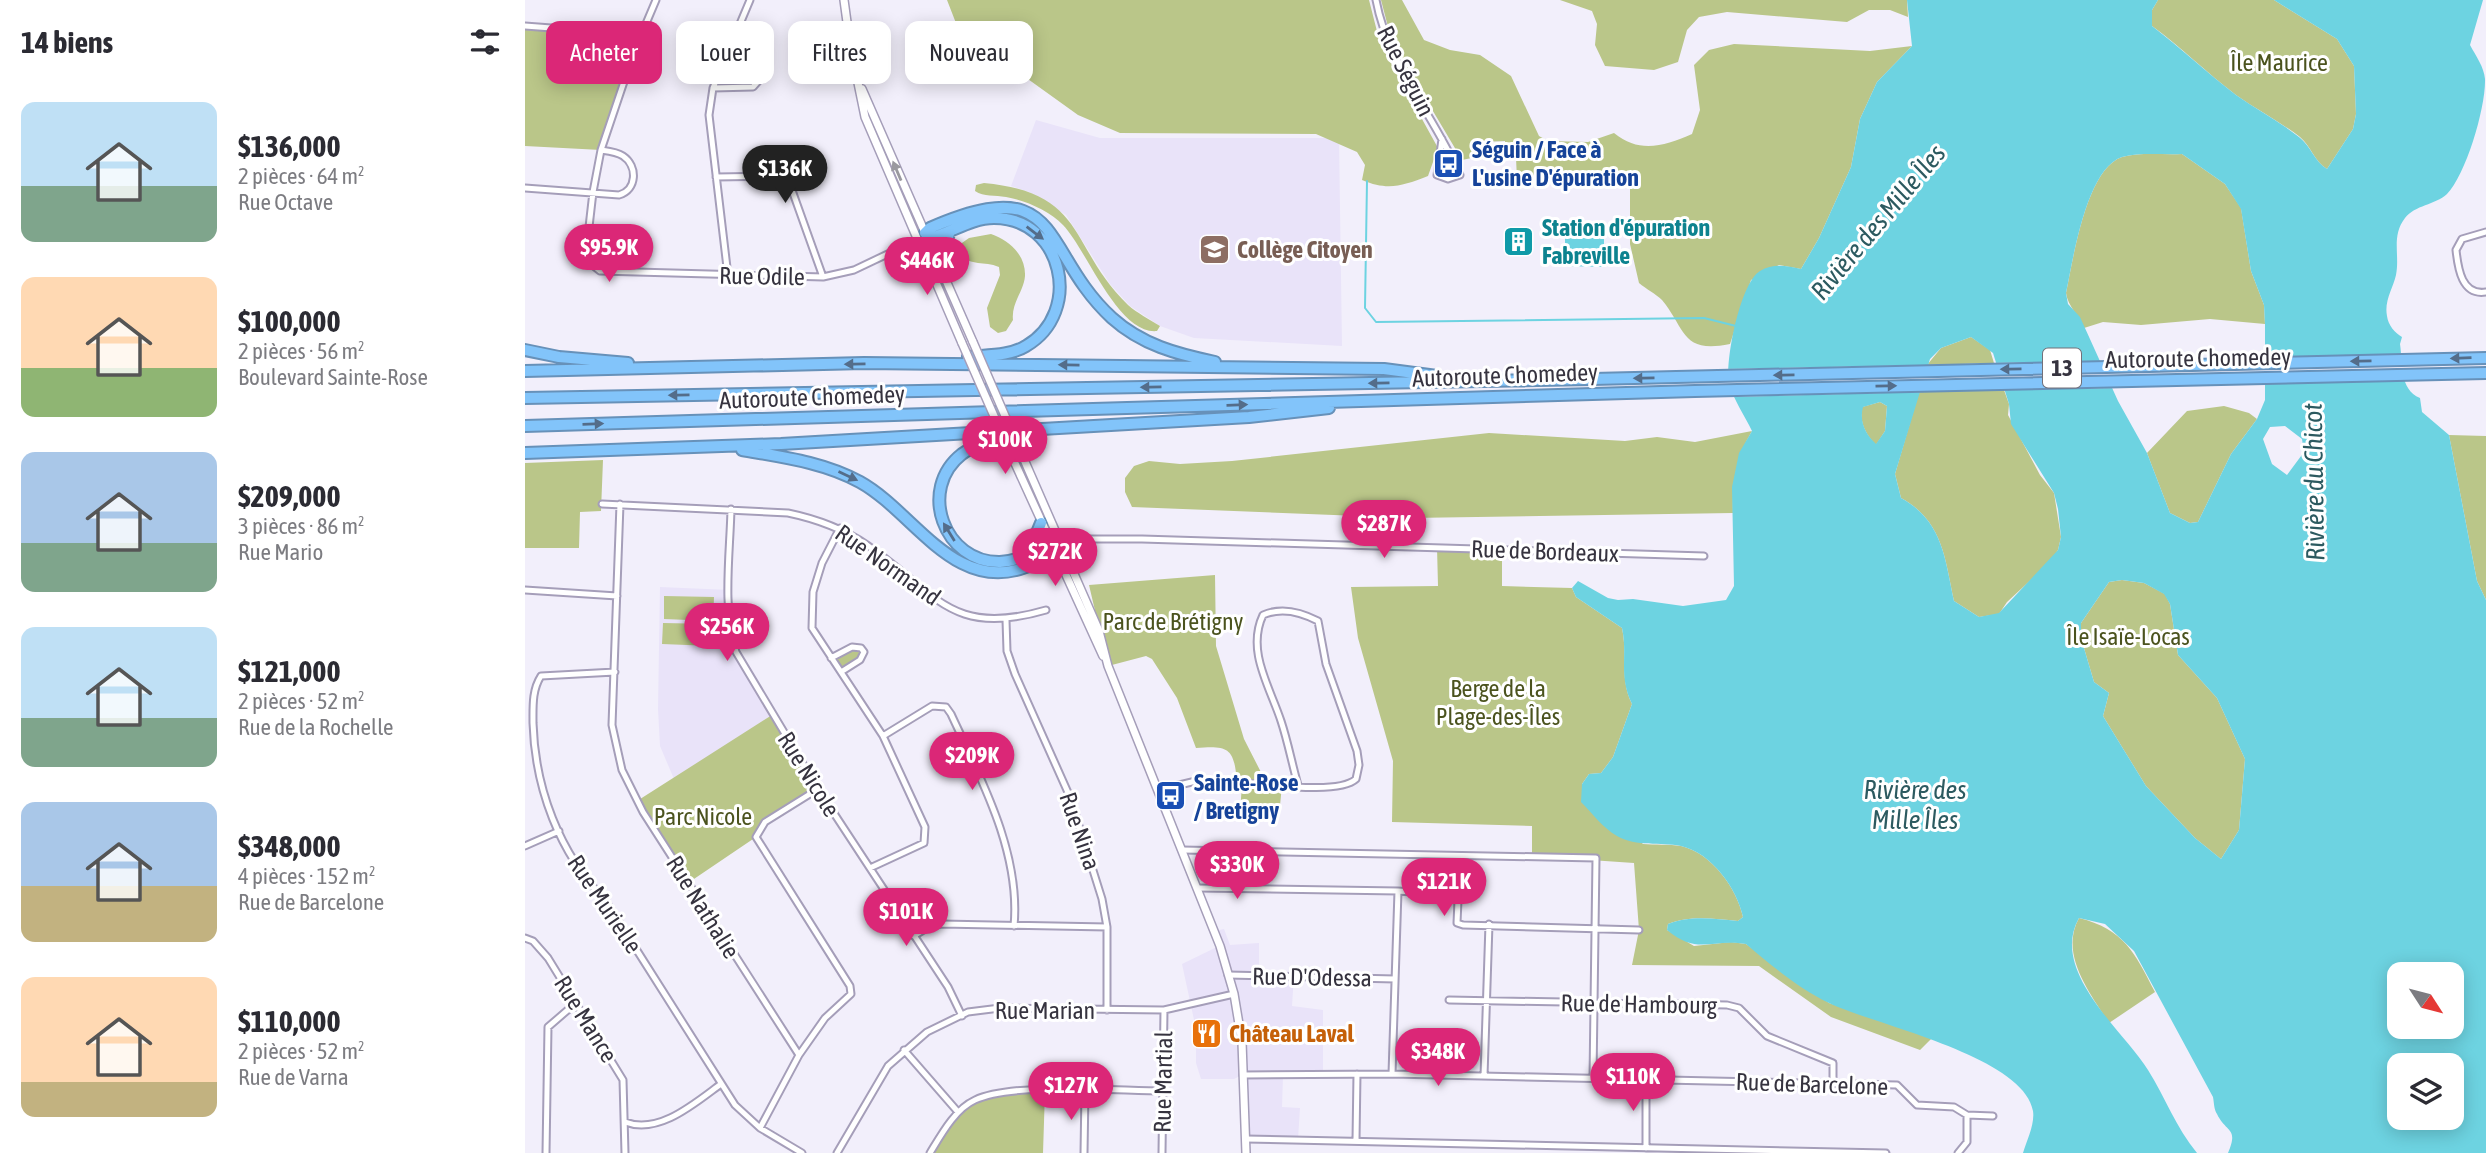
<!DOCTYPE html>
<html lang="fr">
<meta charset="utf-8">
<style>
body{margin:0;font-family:"Asap Condensed",sans-serif;background:#f7f7f7;color:#2b2b33;height:100vh;display:flex;flex-direction:column;font-size:26px;white-space:nowrap}
*{box-sizing:border-box;margin:0}
p{font-size:23px;color:#7c7c81}
.icon{flex:none;width:38px;height:38px;fill:none;stroke:currentColor;stroke-width:2;stroke-linecap:round;stroke-linejoin:round}
.map{position:relative;flex:1;overflow:hidden}
.panel{display:flex;flex-direction:column;background:#fff;width:525px}
.panel>*{flex:none}
.top-card{position:absolute;left:21px;top:21px;width:665px;height:63px;display:flex;gap:14px}
.needle{width:46px;rotate:126deg}
.controls{position:absolute;left:1862px;top:962px;display:grid;gap:14px}
.controls a{display:grid;place-items:center;width:77px;height:77px;border-radius:14px;background:#fff;box-shadow:0 4px 18px #0003;font-size:35px}
.price{position:absolute;translate:-50% -60px;padding:0 16px;border-radius:24px;background:#db2777;color:#fff;font-size:23px;line-height:46px;filter:drop-shadow(0 2px 4px #0008)}
.price::after{content:'';position:absolute;left:50%;top:42px;width:21px;height:16px;margin-left:-10px;background:inherit;clip-path:polygon(0 0,100% 0,50% 100%)}
.price.current{background:#222;color:#fff}
ul{padding:0;list-style:none}
li{display:flex;align-items:center;gap:21px;height:175px;padding:0 21px}
li span{display:grid;place-items:center;flex:none;width:196px;height:140px;border-radius:14px;color:#555}
li>.icon{margin-inline-start:auto}
span .icon{width:84px;height:84px;fill:#fffc;stroke-width:1}
li b{font-size:30px}
h2{display:flex;justify-content:space-between;align-items:center;height:84px;padding:0 21px;font-size:30px}
.pill{padding:0 24px;border-radius:14px;background:#fff;box-shadow:0 4px 18px #0003;font-size:24px;line-height:63px}
.pill.current{background:#db2777;color:#fff}
main{display:flex;flex:1;min-height:0}
.map>svg:first-child{display:block}
</style>
<main>
<section class="panel">
<h2>14 biens<svg class="icon" aria-label="filters" viewBox="0 0 24 24"><path d="M4 7h16M4 17h16"/><circle cx="9" cy="7" r="2"/><circle cx="15" cy="17" r="2"/></svg></h2>
<ul>
<li><span style="background:linear-gradient(#bfe0f5 60%,#7fa58c 0)"><svg class="icon" aria-label="home" viewBox="0 0 24 24"><path d="M3 11l9-7 9 7M6 9v11h12V9"/></svg></span><div><b>$136,000</b><p>2 pièces · 64 m²</p><p>Rue Octave</p></div></li>
<li><span style="background:linear-gradient(#ffd9b3 65%,#8fb573 0)"><svg class="icon" aria-label="home" viewBox="0 0 24 24"><path d="M3 11l9-7 9 7M6 9v11h12V9"/></svg></span><div><b>$100,000</b><p>2 pièces · 56 m²</p><p>Boulevard Sainte-Rose</p></div></li>
<li><span style="background:linear-gradient(#a9c7e8 65%,#7fa58c 0)"><svg class="icon" aria-label="home" viewBox="0 0 24 24"><path d="M3 11l9-7 9 7M6 9v11h12V9"/></svg></span><div><b>$209,000</b><p>3 pièces · 86 m²</p><p>Rue Mario</p></div></li>
<li><span style="background:linear-gradient(#bfe0f5 65%,#7fa58c 0)"><svg class="icon" aria-label="home" viewBox="0 0 24 24"><path d="M3 11l9-7 9 7M6 9v11h12V9"/></svg></span><div><b>$121,000</b><p>2 pièces · 52 m²</p><p>Rue de la Rochelle</p></div></li>
<li><span style="background:linear-gradient(#a9c7e8 60%,#c2b280 0)"><svg class="icon" aria-label="home" viewBox="0 0 24 24"><path d="M3 11l9-7 9 7M6 9v11h12V9"/></svg></span><div><b>$348,000</b><p>4 pièces · 152 m²</p><p>Rue de Barcelone</p></div></li>
<li><span style="background:linear-gradient(#ffd9b3 75%,#c2b280 0)"><svg class="icon" aria-label="home" viewBox="0 0 24 24"><path d="M3 11l9-7 9 7M6 9v11h12V9"/></svg></span><div><b>$110,000</b><p>2 pièces · 52 m²</p><p>Rue de Varna</p></div></li>
</ul>
</section>
<div class="map">
<svg width="1961" height="1153" viewBox="0 0 1961 1153">
<rect width="100%" height="100%" fill="#f2effb"/>
<path fill="#e9e3f9" d="M511 120 575 138H814L817 346 669 338 635 326 605 306 585 284 541 215 504 192 486 186Z
M135 587 205 590 207 639 247 715 149 779 135 746 133 709Z
M699 929 705 945 734 943V975H769L767 1006 798 1010V1075L758 1076 757 1107 775 1108 773 1139H721L717 1075 709 1079H676L671 1063V1029L657 964 694 946 689 931Z"/>
<path fill="#bac689" d="M422 0H844L855 43 913 148 903 176C877 186 863 191 837 180L840 165 832 152 791 134 595 133 553 115 482 64 436 36Z
M856 0H877L899 40 925 50 955 55 986 76 1014 136 1023 141 1063 142 1089 133C1115 154 1139 146 1167 134L1175 110 1169 65 1184 50 1209 44 1345 51 1387 46 1352 82 1335 119 1326 167 1294 238 1276 269 1254 265 1226 280 1205 344C1156 354 1161 329 1137 300 1131 294 1121 289 1114 283L1105 244V186L992 179 991 158 980 157V141L958 142 956 156 937 160 867 42Z
M1035 0H1382L1383 17 1365 10H1344L1322 22 1202 12 1174 17 1162 30 1153 62 1129 70 1080 66 1070 45 1072 24 1067 11Z
M1633 0H1749L1812 39 1829 66 1831 114 1828 129 1802 169C1789 161 1786 146 1775 137 1754 121 1732 110 1711 95 1682 73 1656 47 1627 26V10Z
M0 26 66 31 109 52 76 150 0 146Z
M219 40 228 42 234 50 233 78 227 84H206L200 80C201 67 207 45 219 40Z
M1657 154 1700 184 1716 208 1726 271 1739 305 1740 324 1685 319 1616 325 1578 322 1559 328C1554 315 1543 307 1541 293 1548 260 1561 169 1597 157 1615 152 1638 155 1657 154Z
M459 183C563 193 543 247 603 305 612 313 624 319 635 326L632 331C593 335 562 250 538 225 525 211 500 200 481 197 470 195 459 197 450 191L451 185Z
M466 234C484 240 501 255 500 276 499 291 486 303 488 320L481 331 473 333 465 327 462 308 475 275 474 267C458 260 444 268 433 251L434 245 444 238Z
M1446 337 1465 350 1469 363 1402 365 1416 348Z
M1479 390 1484 404 1483 415 1515 475 1529 493 1536 537 1533 550 1525 562 1482 602 1474 614 1454 617 1429 601C1420 559 1418 521 1376 498L1370 474 1394 392Z
M1355 402 1362 406 1360 431 1351 445C1341 435 1334 422 1337 407Z
M1699 406 1724 413 1732 419 1706 454 1673 522 1665 523 1645 513 1622 453 1662 411Z
M1227 431C1211 458 1207 482 1208 513L885 518 607 507 600 492V478L609 466 624 461 655 464 707 461 964 433 1100 441 1132 437 1170 442Z
M1924 435 1961 436V600L1952 581Z
M78 460 76 511 55 512 54 548H0V463Z
M912 547 977 550V586L1047 588 1051 597 1097 628C1103 655 1094 678 1107 704L1088 757 1076 773 1064 774 1057 784 1118 844C1130 845 1144 844 1156 846 1187 853 1212 889 1218 917L1213 921C1189 919 1166 915 1143 924L1142 930 1169 946 1206 942 1221 944 1304 1003 1407 1038 1395 1050 1306 1017 1234 966 1107 965 1114 930 1109 863 1007 856V826L867 822 868 761 833 638 826 587 913 586Z
M690 575 691 646 719 739 742 784 757 785 754 816 715 814 717 783 712 782C709 749 705 745 671 748L652 698 627 659 621 656 583 666 564 585Z
M1597 580 1619 583 1640 594 1645 604 1653 655 1692 698 1720 759 1714 830 1696 859 1670 838 1621 786 1578 716 1584 693 1569 682 1556 638V623L1584 582Z
M139 596 189 597 188 621 139 619Z
M138 623 188 624 187 646 137 644Z
M327 647 336 648 339 652 335 660 316 672 306 658Z
M247 715 293 789 240 822 231 837 163 883 112 801Z
M1554 918C1600 930 1609 952 1630 992L1584 1023C1565 993 1534 954 1554 918Z
M482 1090 520 1091 518 1153H405C433 1112 433 1105 482 1090Z"/>
<path fill="#6dd3e1" fill-rule="evenodd" d="M1382 0H1633L1627 10V26C1656 48 1682 73 1711 95 1732 110 1754 121 1774 137 1786 146 1789 161 1802 169L1828 129 1831 114 1829 66 1812 39 1749 0H1958L1945 45C1951 56 1959 67 1960 79 1961 107 1941 175 1922 194 1910 205 1890 205 1880 218 1866 236 1875 255 1871 275 1868 288 1859 301 1862 316 1863 325 1870 333 1877 337L1875 344C1878 364 1874 389 1895 398L1897 412 1924 435 1952 581 1961 600V1153H1703C1714 1127 1701 1133 1692 1114 1689 1110 1689 1102 1688 1097L1609 951 1580 924 1554 918C1524 971 1598 1030 1623 1070 1640 1097 1651 1128 1672 1153H1498C1502 1140 1510 1124 1508 1111 1499 1056 1347 1024 1304 1003 1274 989 1246 965 1221 944 1186 938 1173 956 1142 930L1143 924C1166 915 1189 919 1213 921L1218 917C1212 889 1187 853 1156 846 1135 842 1112 847 1092 836 1078 828 1067 813 1056 802L1057 784 1064 774 1076 773 1088 757 1107 704C1093 675 1103 656 1097 628L1051 597 1047 588 1053 581 1083 598 1093 600 1108 599 1158 606 1201 600 1209 586 1207 487 1214 453 1227 431C1220 416 1208 399 1204 383 1200 361 1215 283 1235 271 1248 263 1262 266 1276 269L1294 238 1326 167 1335 119 1352 82 1387 46ZM1657 154 1700 184 1716 209 1726 271 1739 305 1740 324V400L1732 419 1706 454 1673 522 1665 523 1645 513 1622 453 1593 401 1555 317 1543 304 1541 293C1548 260 1561 169 1597 157 1615 152 1638 155 1657 154ZM1446 337 1468 353 1484 404 1486 424 1529 493 1533 509 1536 537 1533 550 1474 613 1454 617 1429 601C1420 559 1418 521 1376 498L1370 474 1405 359 1416 348ZM1355 402 1362 406 1360 431 1351 444C1341 435 1334 422 1338 407ZM1760 426 1777 439 1779 452 1762 475 1747 464 1738 439 1745 427ZM1597 580 1619 583 1639 594 1645 604 1653 655 1692 698 1720 759 1714 830 1696 859 1670 838 1621 786 1578 716 1584 693 1569 682 1556 638V623L1584 582ZM1874 975H1927V1027H1874ZM1874 1066H1927V1118H1874Z
M1040 237 1079 238V267L1040 266Z"/>
<path fill="#f2effb" d="M1880 354 1883 381 1737 384V357Z
M1578 361 1591 388 1475 390 1466 363Z
M1406 365 1398 392 1206 397 1199 369Z"/>
<g fill="none" stroke-linecap="round" stroke-linejoin="round">
<path stroke="#6dd3e1" stroke-width="2" d="M842 181 840 308 851 322 1179 318 1211 326"/>
<defs>
<path id="minor" d="M131 0 109 52 76 150 68 192 61 253 65 263 75 271 298 277 329 270 392 240
M851 0C863 65 909 115 935 175L923 179 912 175 917 139
M0 26 66 31 109 52
M188 88 228 87 236 78 238 46 234 41 211 32
M191 177 257 176 263 179 298 277
M0 188 94 195C112 190 113 166 98 156 92 152 83 151 76 150
M1961 232 1937 239 1931 250C1933 269 1937 296 1961 292
M203 276 184 115 188 88 225 0
M77 504 263 513C292 519 317 528 342 545 412 593 425 638 521 610
M95 504 87 725 97 770 118 812 274 1055
M206 509C205 554 197 608 211 652L293 789 423 987 437 1016
M315 528 297 563 288 592 287 628 358 736 400 827 399 843 345 868
M535 545 562 539H617L1179 556
M0 590 92 596
M481 620 482 651 490 674 545 797 577 899 582 927V1010
M306 658 327 647 336 648 339 652 335 660 316 672
M90 672 16 676C7 690 8 706 8 723 10 788 34 853 80 900L210 1105 235 1128 277 1153
M358 736 407 706 421 707 426 714C456 779 496 853 489 926
M633 790 671 781 712 782 717 783C742 784 814 795 831 779L834 765 832 751 801 664 793 621C776 612 756 607 738 615 721 651 745 687 756 721 763 742 767 764 773 785
M0 846 34 831
M657 850 1071 858 1068 1078
M672 888 873 891 928 895 933 900 932 923 938 925 1114 930
M389 936 405 926 417 924 582 927
M0 938 8 941 23 958 98 1080 100 1153
M703 975 870 979
M924 1000 1202 1005 1214 1008 1242 1036 1308 1063V1083
M379 1050 433 1112
M867 1074 873 891
M718 1075 867 1074 1372 1085 1392 1105 1429 1107 1442 1115 1468 1116
M959 1076 964 924
M1121 1079V1148
M100 1122C134 1135 170 1103 196 1084
M235 1128 274 1055 300 1018 326 994 325 986 231 837 240 822 293 789
M721 1139 1361 1153
M831 1140 832 1074
M21 1153 23 1027 52 1002
M312 1153 363 1066 402 1032 443 1012 475 1008 639 1010 709 994
M405 1153C416 1135 430 1109 450 1100 488 1082 593 1091 638 1091
M559 1153 560 1091
M637 1153 639 1010
M1433 1153 1442 1142V1115"/>
<path id="tertiary" d="M319 0 325 44 340 117 437 343
M337 89 448 342
M483 448 578 656
M494 448 574 631 583 666 695 946 709 994 717 1042 721 1153"/>
<path id="motorway" d="M400 233 405 228C540 169 514 251 587 318 617 345 652 354 690 362
M402 239C425 234 445 218 469 218 538 218 559 312 501 346 485 356 462 355 443 357
M413 264 425 231
M0 350 34 357 103 363
M0 371 339 363 859 369 912 376
M0 398 1068 379 1961 358
M0 426 1170 391 1961 373
M487 437C469 440 452 443 437 454 392 489 419 563 475 562 492 561 510 553 526 546
M217 450C257 457 298 462 335 482 389 512 429 594 501 567 515 562 528 558 536 545
M0 453 256 444 724 417 804 408
M503 555 516 523"/>
</defs>
<use href="#minor" stroke="#a59eb9" stroke-width="9"/>
<use href="#tertiary" stroke="#a59eb9" stroke-width="10"/>
<use href="#motorway" stroke="#6791b9" stroke-width="14"/>
<use href="#minor" stroke="#fff" stroke-width="5"/>
<use href="#tertiary" stroke="#fff" stroke-width="7"/>
<use href="#motorway" stroke="#82c4fa" stroke-width="10"/>
<defs>
<path id="tertiary-bridge" d="M448 342 494 448
M437 343 483 448"/>
</defs>
<use href="#tertiary-bridge" stroke="#a59eb9" stroke-width="10" stroke-linecap="butt"/>
<use href="#tertiary-bridge" stroke="#fff" stroke-width="7"/>
</g>
<defs><path id="oneway-solid" d="M-6-.8H1V-3.2L6.5 0L1 3.2V.8H-6Z" transform="scale(1.75)"/></defs>
<use fill="#9a999f" href="#oneway-solid" transform="translate(372 171) rotate(-113)"/>
<g fill="#546d8a">
<use href="#oneway-solid" transform="translate(510 233) rotate(37)"/>
<use href="#oneway-solid" transform="translate(1936 358) rotate(178)"/>
<use href="#oneway-solid" transform="translate(1836 361) rotate(179)"/>
<use href="#oneway-solid" transform="translate(330 364) rotate(179)"/>
<use href="#oneway-solid" transform="translate(544 365) rotate(-179)"/>
<use href="#oneway-solid" transform="translate(1486 369) rotate(179)"/>
<use href="#oneway-solid" transform="translate(1259 375) rotate(179)"/>
<use href="#oneway-solid" transform="translate(1119 378) rotate(179)"/>
<use href="#oneway-solid" transform="translate(854 383) rotate(179)"/>
<use href="#oneway-solid" transform="translate(1361 386) rotate(-1)"/>
<use href="#oneway-solid" transform="translate(626 387) rotate(179)"/>
<use href="#oneway-solid" transform="translate(154 395) rotate(179)"/>
<use href="#oneway-solid" transform="translate(712 405) rotate(-2)"/>
<use href="#oneway-solid" transform="translate(68 424) rotate(-2)"/>
<use href="#oneway-solid" transform="translate(323 476) rotate(25)"/>
<use href="#oneway-solid" transform="translate(424 532) rotate(-122)"/>
</g>
<defs>
<symbol id="bus-square" viewBox="-11 -11 22 22"><rect x="-9" y="-9" width="18" height="18" rx="4" fill="#1a4fb4" stroke="#fff"/><path d="M-5-6H5V4H4V6H2V4H-2V6H-4V4H-5ZM-3.5-4V0h7V-4ZM-3.5 1.2v1.5H-2V1.2ZM2 1.2v1.5H3.5V1.2Z" fill="#fff"/></symbol>
<symbol id="building-square" viewBox="-11 -11 22 22"><rect x="-9" y="-9" width="18" height="18" rx="4" fill="#0f9aa8" stroke="#fff"/><path d="M-4-6H4V6H1V3H-1V6H-4ZM-2.5-4.3h1.7v1.8h-1.7ZM.8-4.3h1.7v1.8H.8ZM-2.5-1h1.7V.8h-1.7ZM.8-1h1.7V.8H.8Z" fill="#fff"/></symbol>
<symbol id="school-square" viewBox="-11 -11 22 22"><rect x="-9" y="-9" width="18" height="18" rx="4" fill="#8d6e63" stroke="#fff"/><path d="M0-5L7-2L0 1L-7-2ZM-4 1L0 2.5L4 1V4Q0 6-4 4Z" fill="#fff"/></symbol>
<symbol id="restaurant-square" viewBox="-11 -11 22 22"><rect x="-9" y="-9" width="18" height="18" rx="4" fill="#e8710a" stroke="#fff"/><path d="M-5-6h1v4h1v-4h1v4h1v-4h1v5L-1.5 .5V6h-2V.5L-5-1ZM5-6V6H3V1.5H1.5Q1.5-4 5-6Z" fill="#fff"/></symbol>
</defs>
<g fill-rule="evenodd">
<use href="#bus-square" x="906" y="146" width="35" height="35"/>
<use href="#building-square" x="976" y="224" width="35" height="35"/>
<use href="#school-square" x="672" y="232" width="35" height="35"/>
<use href="#bus-square" x="628" y="778" width="35" height="35"/>
<use href="#restaurant-square" x="664" y="1016" width="35" height="35"/>
</g>
<g text-anchor="middle" dominant-baseline="central" stroke-width="6" stroke-linejoin="round" paint-order="stroke">
<rect fill="#fff" stroke="#727079" stroke-width="2" x="1518" y="348.5" width="38" height="39" rx="5"/>
<g font-size="23" font-weight="bold" fill="#36333f">
<text x="1537" y="368">13</text>
</g>
<g font-size="24" fill="#4b531e" stroke="#fff">
<text x="1754" y="62">Île Maurice</text>
<text x="648" y="621">Parc de Brétigny</text>
<text x="1603" y="636">Île Isaïe-Locas</text>
<text x="973" y="688">Berge de la<tspan x="973" dy="28">Plage-des-Îles</tspan></text>
<text x="178" y="816">Parc Nicole</text>
</g>
<g font-size="24" fill="#36333f" stroke="#fff">
<text transform="translate(881 71) rotate(63)">Rue Séguin</text>
<text transform="translate(237 276) rotate(1)">Rue Odile</text>
<text transform="translate(1673 358) rotate(-1)">Autoroute Chomedey</text>
<text transform="translate(980 375) rotate(-2)">Autoroute Chomedey</text>
<text transform="translate(287 397) rotate(-2)">Autoroute Chomedey</text>
<text transform="translate(1020 551) rotate(2)">Rue de Bordeaux</text>
<text transform="translate(363 565) rotate(35)">Rue Normand</text>
<text transform="translate(284 774) rotate(58)">Rue Nicole</text>
<text transform="translate(555 831) rotate(71)">Rue Nina</text>
<text transform="translate(80 904) rotate(56)">Rue Murielle</text>
<text transform="translate(178 907) rotate(58)">Rue Nathalie</text>
<text transform="translate(787 977) rotate(1)">Rue D'Odessa</text>
<text transform="translate(1114 1004) rotate(1)">Rue de Hambourg</text>
<text x="520" y="1010">Rue Marian</text>
<text transform="translate(61 1019) rotate(58)">Rue Mance</text>
<text transform="translate(638 1082) rotate(-89)">Rue Martial</text>
<text transform="translate(1287 1084) rotate(2)">Rue de Barcelone</text>
</g>
<g font-size="24" font-weight="bold" fill="#164399" stroke="#fff" text-anchor="start">
<text x="947" y="149">Séguin / Face à<tspan x="947" dy="28">L'usine D'épuration</tspan></text>
<text x="669" y="782">Sainte-Rose<tspan x="669" dy="28">/ Bretigny</tspan></text>
</g>
<g font-size="24" font-weight="bold" fill="#0d838f" stroke="#fff" text-anchor="start">
<text x="1017" y="227">Station d'épuration<tspan x="1017" dy="28">Fabreville</tspan></text>
</g>
<g font-size="24" font-weight="bold" fill="#785e54" stroke="#fff" text-anchor="start">
<text x="712" y="249">Collège Citoyen</text>
</g>
<g font-size="24" font-weight="bold" fill="#c56008" stroke="#fff" text-anchor="start">
<text x="704" y="1033">Château Laval</text>
</g>
<g font-size="26" font-style="italic" fill="#2c5a60" stroke="#fff">
<text transform="translate(1353 222) rotate(-50)">Rivière des Mille Îles</text>
<text transform="translate(1789 482) rotate(-91)">Rivière du Chicot</text>
<text x="1390" y="790">Rivière des<tspan x="1390" dy="30">Mille Îles</tspan></text>
</g>
</g>
</svg>
<div class="controls">
<a><svg class="needle" viewBox="-14 -14 28 28"><path d="M0-13l5 13h-10z" fill="#e53935"/><path d="M0 13l5-13h-10z" fill="#7c7c81"/></svg></a>
<a><svg class="icon" aria-label="layers" viewBox="0 0 24 24"><path d="M12 4l9 5-9 5-9-5zM3 14l9 5 9-5"/></svg></a>
</div>
<b class="price current" style="left:260px;top:205px">$136K</b>
<b class="price" style="left:84px;top:284px">$95.9K</b>
<b class="price" style="left:402px;top:297px">$446K</b>
<b class="price" style="left:480px;top:476px">$100K</b>
<b class="price" style="left:859px;top:560px">$287K</b>
<b class="price" style="left:530px;top:588px">$272K</b>
<b class="price" style="left:202px;top:663px">$256K</b>
<b class="price" style="left:447px;top:792px">$209K</b>
<b class="price" style="left:712px;top:901px">$330K</b>
<b class="price" style="left:919px;top:918px">$121K</b>
<b class="price" style="left:381px;top:948px">$101K</b>
<b class="price" style="left:913px;top:1088px">$348K</b>
<b class="price" style="left:1108px;top:1113px">$110K</b>
<b class="price" style="left:546px;top:1122px">$127K</b>
<div class="top-card">
<a class="pill current">Acheter</a>
<a class="pill">Louer</a>
<a class="pill">Filtres</a>
<a class="pill">Nouveau</a>
</div>
</div>
</main>
